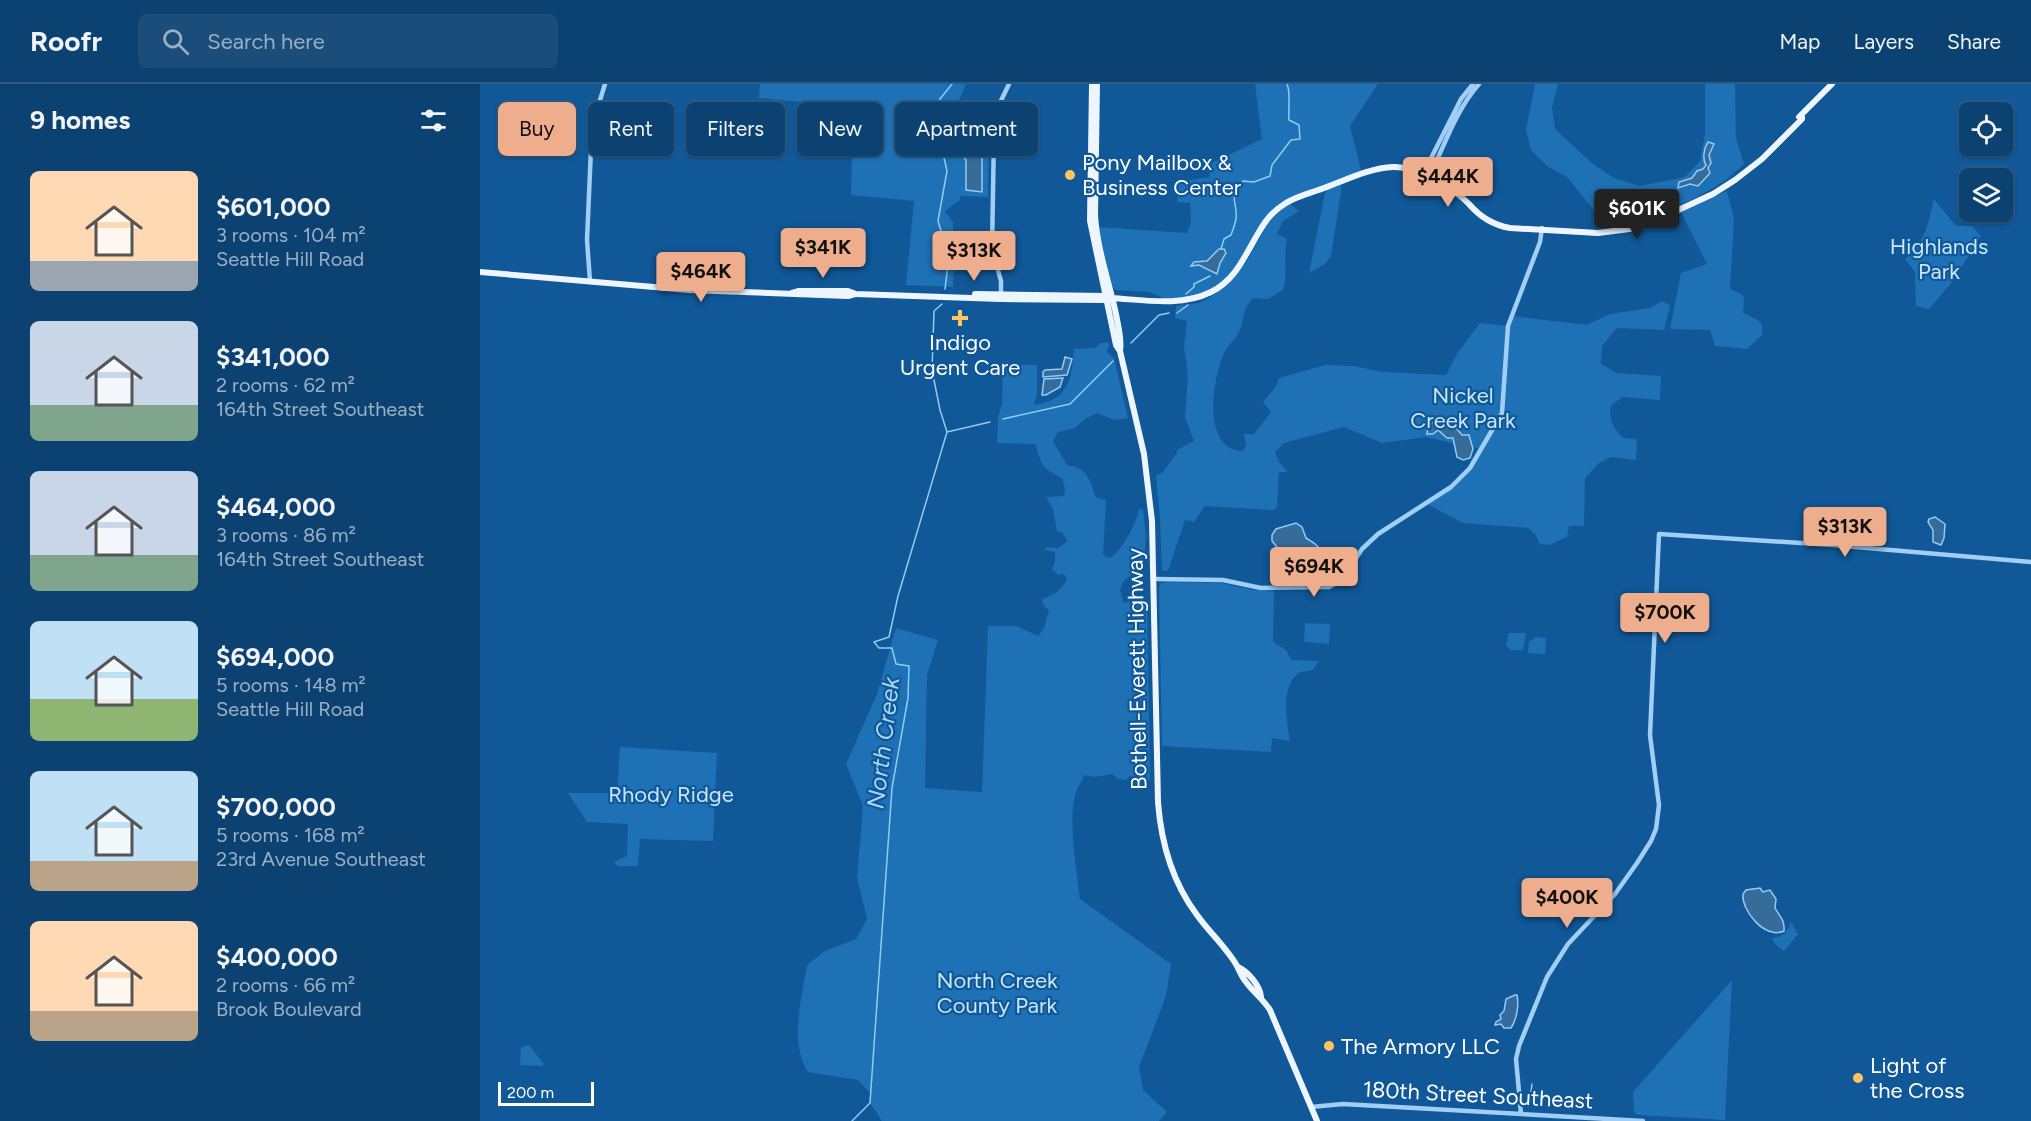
<!DOCTYPE html>
<meta charset="utf-8">
<style>
body{margin:0;font-family:Figtree,sans-serif;background:#1a4d7a;color:#f1f3f6;height:100vh;display:flex;flex-direction:column;font-size:22px;white-space:nowrap}
*{box-sizing:border-box;margin:0}
p{font-size:20px;color:#9ab0c4}
.icon{flex:none;width:33px;height:33px;fill:none;stroke:currentColor;stroke-width:2;stroke-linecap:round;stroke-linejoin:round}
.map{position:relative;flex:1;overflow:hidden}
.drawer{display:flex;flex-direction:column;background:#0c4272;width:480px}
.drawer>*{flex:none}
.hud{position:absolute;left:18px;top:18px;width:570px;height:54px;display:flex;gap:12px}
.buttons{position:absolute;left:1479px;top:18px;display:grid;gap:12px}
.buttons a{display:grid;place-items:center;width:54px;height:54px;border-radius:9px;background:#0c4272;box-shadow:0 2px 4px #0004,0 0 0 2px #2c5b84;font-size:30px}
.scale{position:absolute;left:18px;bottom:15px;width:96px;box-sizing:border-box;padding-left:6px;border:3px solid #fff;border-top:0;font-size:16px;line-height:21px;white-space:nowrap;color:#fff;-webkit-text-stroke:4px #105898;paint-order:stroke}
.price{position:absolute;translate:-50% -51px;padding:0 14px;border-radius:6px;background:#eead8d;color:#111;font-size:20px;line-height:39px;filter:drop-shadow(0 2px 3px #0008)}
.price::after{content:'';position:absolute;left:50%;top:36px;width:18px;height:14px;margin-left:-9px;background:inherit;clip-path:polygon(0 0,100% 0,50% 100%)}
.price.on{background:#222;color:#fff}
ul{padding:0;list-style:none}
li{display:flex;align-items:center;gap:18px;height:150px;padding:0 30px}
li span{display:grid;place-items:center;flex:none;width:168px;height:120px;border-radius:9px;color:#555}
li>.icon{margin-inline-start:auto}
span .icon{width:72px;height:72px;fill:#fffc;stroke-width:1}
li b{font-size:26px}
h2{display:flex;justify-content:space-between;align-items:center;height:72px;padding:0 30px;font-size:26px}
.chip{padding:0 21px;border-radius:9px;background:#0c4272;box-shadow:0 2px 4px #0004,0 0 0 2px #2c5b84;font-size:21px;line-height:54px}
.chip.on{background:#eead8d;color:#111}
header{display:flex;align-items:center;gap:36px;box-sizing:border-box;height:84px;padding:0 30px;background:#0c4272;border-bottom:2px solid #2c5b84}
header strong{font-size:28px}
nav{display:flex;gap:33px;margin-inline-start:auto;font-size:21px}
.search{width:420px;height:54px;background:#1a4d7a;display:flex;align-items:center;gap:15px;box-sizing:border-box;padding:0 21px;border-radius:9px;color:#9ab0c4;font-size:22px}
main{display:flex;flex:1;min-height:0}
.map>svg:first-child{display:block}
</style>
<header>
<strong>Roofr</strong>
<div class="search"><svg class="icon" aria-label="search" viewBox="0 0 24 24"><circle cx="10" cy="10" r="6"/><path d="M15 15l6 6"/></svg>Search here</div>
<nav><a>Map</a><a>Layers</a><a>Share</a></nav>
</header>
<main>
<section class="drawer">
<h2>9 homes<svg class="icon" aria-label="filters" viewBox="0 0 24 24"><path d="M4 7h16M4 17h16"/><circle cx="9" cy="7" r="2"/><circle cx="15" cy="17" r="2"/></svg></h2>
<ul>
<li><span style="background:linear-gradient(#ffd9b3 75%,#9aa5b1 0)"><svg class="icon" aria-label="home" viewBox="0 0 24 24"><path d="M3 11l9-7 9 7M6 9v11h12V9"/></svg></span><div><b>$601,000</b><p>3 rooms · 104 m²</p><p>Seattle Hill Road</p></div></li>
<li><span style="background:linear-gradient(#c9d6e8 70%,#7fa58c 0)"><svg class="icon" aria-label="home" viewBox="0 0 24 24"><path d="M3 11l9-7 9 7M6 9v11h12V9"/></svg></span><div><b>$341,000</b><p>2 rooms · 62 m²</p><p>164th Street Southeast</p></div></li>
<li><span style="background:linear-gradient(#c9d6e8 70%,#7fa58c 0)"><svg class="icon" aria-label="home" viewBox="0 0 24 24"><path d="M3 11l9-7 9 7M6 9v11h12V9"/></svg></span><div><b>$464,000</b><p>3 rooms · 86 m²</p><p>164th Street Southeast</p></div></li>
<li><span style="background:linear-gradient(#bfe0f5 65%,#8fb573 0)"><svg class="icon" aria-label="home" viewBox="0 0 24 24"><path d="M3 11l9-7 9 7M6 9v11h12V9"/></svg></span><div><b>$694,000</b><p>5 rooms · 148 m²</p><p>Seattle Hill Road</p></div></li>
<li><span style="background:linear-gradient(#bfe0f5 75%,#b9a48a 0)"><svg class="icon" aria-label="home" viewBox="0 0 24 24"><path d="M3 11l9-7 9 7M6 9v11h12V9"/></svg></span><div><b>$700,000</b><p>5 rooms · 168 m²</p><p>23rd Avenue Southeast</p></div></li>
<li><span style="background:linear-gradient(#ffd9b3 75%,#b9a48a 0)"><svg class="icon" aria-label="home" viewBox="0 0 24 24"><path d="M3 11l9-7 9 7M6 9v11h12V9"/></svg></span><div><b>$400,000</b><p>2 rooms · 66 m²</p><p>Brook Boulevard</p></div></li>
</ul>
</section>
<div class="map">
<svg width="1551" height="1037" viewBox="0 0 1551 1037">
<rect width="100%" height="100%" fill="#105898"/>
<path fill="#1e71b5" d="M280 0H486L475 26 469 57H509L508 113 480 112V116L465 127 473 138V159L484 179 473 190V203L426 201 434 117 371 111 372 70H348L352 21 279 14Z
M775 0H898L870 42 882 90 845 101 793 128 753 190 731 208 691 217 669 208 636 206 633 203 617 143 707 149 711 139 710 119 697 118 699 96 705 97 729 93 732 79 782 55Z
M1055 0H1078L1072 23 1075 45 1113 80 1134 94 1160 102 1205 93 1220 77 1225 50V0H1255L1256 54 1264 80C1256 87 1248 95 1239 100 1207 121 1155 142 1117 142L1113 125 1087 93 1067 82 1051 66 1046 46Z
M862 101 851 172 845 180 829 189 845 109 847 106Z
M1247 107 1254 135 1250 205 1261 210 1264 213 1263 229 1278 236 1282 241V251L1267 265 1235 262 1230 246 1190 245 1201 189 1227 180 1201 128Z
M1454 115 1476 142H1492L1501 152 1473 197 1449 225 1436 222 1435 188 1425 175C1446 157 1448 140 1454 115Z
M809 119 819 127 803 137 797 150 807 155C803 172 808 189 803 206L788 215 773 214C760 230 766 233 759 248 756 255 749 260 745 267 733 292 720 366 763 367L766 362 764 350H774L791 328 783 318 795 304 799 294 845 281 874 282 903 288 966 291 978 268 1000 239 1027 242 1031 232 1107 241 1130 230 1170 224 1182 217 1190 221 1184 246 1137 244 1122 262 1121 280 1137 289 1181 292 1180 316 1143 313 1131 321C1129 337 1132 343 1143 354L1157 355 1156 376 1131 373 1119 379 1105 394 1104 442H1089L1087 453 1070 461 1060 460 1055 450 1048 444 983 439 945 419C970 403 986 391 1001 365L945 353 902 359 864 343 804 359 795 368 799 378 808 388H799L797 423 793 426 725 422 714 438 705 436 688 487H682L680 435 676 391 682 389 697 369V366L714 357 705 333 708 292 704 262 707 237 695 234 696 222 719 219 731 213 747 201 766 179 790 135Z
M621 259 627 258 630 261 627 265 628 269 634 274 648 334 634 336 617 329 605 335 595 344 578 348 573 357 587 381C608 384 609 395 616 413L626 416 623 471 630 474C642 466 657 439 659 425H663C666 452 672 481 644 496L640 506 644 519 654 516 667 518 670 697 650 692 646 696 638 695 632 690 614 693 604 691C602 698 596 705 595 712 588 736 597 789 600 815L691 880 686 912 659 983 663 1006 687 1028 679 1037H402L390 1019 391 1010 378 996 328 988C309 959 322 913 327 881L345 867 376 855 387 835 377 793 383 722 366 680 397 610 416 544 458 556 447 591 445 704 502 708 508 542H536L558 552 564 544 569 526 564 522 562 515C575 510 581 507 587 495L584 490 578 491 572 485 575 478V468L564 466 567 463 578 464 587 457 583 449 577 447 573 425 566 413 584 412 585 405 582 394C561 384 562 381 555 360L517 359 518 333 522 320 523 278 526 277 537 281H557V310L554 319 555 321C589 316 592 294 594 265L615 264Z
M688 498 741 499 773 506 794 507 793 558 806 566 811 576 839 577 833 586C829 587 823 587 819 589 800 601 807 639 810 657L792 654 791 668 682 662 679 504 681 499Z
M825 539 850 540 849 560 824 558Z
M1029 549H1046L1043 566H1031L1026 561Z
M1054 553 1066 554 1065 570 1048 569 1049 557 1053 556Z
M140 663 237 669 233 757 160 755 158 782H137L134 778 147 772 148 740 107 738 88 709H137Z
M1311 838 1318 850 1304 867 1295 860 1292 854C1303 853 1307 849 1311 838Z
M1252 896 1245 1036 1158 1031 1154 1028 1153 1008Z
M49 961 64 980 62 982 40 981 41 963Z"/>
<path fill="#376b99" stroke="#91cbf8" stroke-width="1.5" d="M1228 58 1234 60 1229 71 1231 79 1228 84 1230 89 1218 102 1210 100 1198 104 1199 98 1212 94 1217 87 1223 85 1226 81C1222 75 1224 64 1228 58Z
M483 69 502 72V108L486 106V76L482 71Z
M739 165H744L746 169 740 179 737 190 719 181 711 182 714 178 727 177Z
M585 273 592 275 587 291 563 293V288L565 286 582 285Z
M583 294 580 303 566 311H562L564 295Z
M955 333 962 334 968 344H976L982 351H989L993 365 990 374 983 376 977 373 973 354H967L958 346 953 350H947L948 342 953 339Z
M1455 433 1465 440 1464 454 1461 461 1453 458V446L1448 438 1449 435Z
M816 439 822 443 826 454 834 459 851 475 852 479C840 500 814 491 799 478L797 463 792 457V451L796 445Z
M1280 804 1283 808 1290 806 1296 815 1295 824C1300 833 1305 836 1304 847 1285 856 1261 826 1263 810L1266 806Z
M1035 911H1037C1039 921 1037 935 1031 944H1024L1021 940 1015 941 1016 938 1021 935 1020 931 1024 927 1026 915Z"/>
<g fill="none" stroke-linecap="round" stroke-linejoin="round">
<path stroke="#91cbf8" stroke-width="1.5" d="M741 165 744 155 751 151C753 146 755 140 756 135 758 115 747 118 763 97L774 98 790 92 792 81 811 56 820 55 819 41 809 36C808 25 811 9 807 0
M465 205 469 173 458 137 467 87 456 38 460 15 472 0
M706 210 714 203V200L730 192
M697 229 708 221
M651 259 679 231 689 229
M523 335 590 320 633 277
M467 348 510 338
M1049 1022 1052 1000
M372 1037 390 1019 412 704 428 614 429 582 416 580 412 564H399L394 558 409 553 418 512 467 348 460 326 452 286 454 227 462 220"/>
<path stroke="#a0cef4" stroke-width="4.5" d="M943 90 981 15 993 0
M948 92 952 87C966 57 977 25 999 0
M110 197 107 156 112 42 125 0
M521 210V197L512 165 514 51 518 23 529 0
M674 495 743 496 781 504 849 503 862 496 882 465 898 450 971 403 990 384 1022 329 1028 242 1060 158 1062 144
M831 1023 863 1020 1163 1037
M1041 1030 1036 975 1039 962 1067 893 1088 860 1135 810 1157 779 1171 757 1176 745 1179 721 1170 651 1179 450 1352 461 1551 478"/>
<path stroke="#edf6ff" stroke-width="6" d="M612 0 610 137 636 261 640 267
M617 0 615 131C617 165 629 197 636 230 638 242 642 255 640 267L664 370 672 437 678 718C681 758 693 799 717 831 729 848 747 864 757 882 760 888 762 893 766 898 774 909 783 915 790 926L837 1037
M1319 33 1352 0
M0 188 209 206 368 212 375 210
M312 209 319 207H368L376 210 520 215 626 216 632 214C664 216 701 223 731 208 760 194 768 162 786 137 791 130 798 124 806 119 817 112 831 109 844 104 866 96 889 84 913 83 935 82 974 104 989 120 1000 133 1013 141 1030 144L1118 149 1149 145 1168 140 1233 110 1255 96 1282 75 1322 35V32
M495 210 626 212
M758 883C768 888 780 901 781 913"/>
</g>
<g fill="#ffc363" stroke="#105898" stroke-width="2">
<circle cx="590" cy="91" r="6"/>
<path d="M477 225h6v6h6v6h-6v6h-6v-6h-6v-6h6z"/>
<circle cx="849" cy="962" r="6"/>
<circle cx="1378" cy="994" r="6"/>
</g>
<g text-anchor="middle" dominant-baseline="central" stroke-width="4.5" stroke-linejoin="round" paint-order="stroke">
<g font-size="22" fill="#fff" stroke="#105898" text-anchor="start">
<text x="602" y="78">Pony Mailbox &amp;<tspan x="602" dy="25">Business Center</tspan></text>
<text x="480" y="258" text-anchor="middle">Indigo<tspan x="480" dy="25">Urgent Care</tspan></text>
<text x="861" y="962">The Armory LLC</text>
<text x="1390" y="981">Light of<tspan x="1390" dy="25">the Cross</tspan></text>
</g>
<g font-size="22" fill="#c8e6fe" stroke="#105898">
<text x="1459" y="162">Highlands<tspan x="1459" dy="25">Park</tspan></text>
<text x="983" y="311">Nickel<tspan x="983" dy="25">Creek Park</tspan></text>
<text x="191" y="710">Rhody Ridge</text>
<text x="517" y="896">North Creek<tspan x="517" dy="25">County Park</tspan></text>
</g>
<g font-size="22" fill="#fff" stroke="#105898">
<text transform="translate(657 585) rotate(-91)">Bothell-Everett Highway</text>
<text transform="translate(998 1011) rotate(3)">180th Street Southeast</text>
</g>
<g font-size="24" font-style="italic" fill="#acd8fb" stroke="#105898">
<text transform="translate(403 659) rotate(-83)">North Creek</text>
</g>
</g>
</svg>
<div class="buttons">
<a><svg class="icon" aria-label="locate" viewBox="0 0 24 24"><circle cx="12" cy="12" r="6"/><path d="M12 2v4M12 18v4M2 12h4M18 12h4"/></svg></a>
<a><svg class="icon" aria-label="layers" viewBox="0 0 24 24"><path d="M12 4l9 5-9 5-9-5zM3 14l9 5 9-5"/></svg></a>
</div>
<div class="scale">200 m</div>
<b class="price" style="left:968px;top:124px">$444K</b>
<b class="price on" style="left:1157px;top:156px">$601K</b>
<b class="price" style="left:343px;top:195px">$341K</b>
<b class="price" style="left:494px;top:198px">$313K</b>
<b class="price" style="left:221px;top:219px">$464K</b>
<b class="price" style="left:1365px;top:474px">$313K</b>
<b class="price" style="left:834px;top:514px">$694K</b>
<b class="price" style="left:1185px;top:560px">$700K</b>
<b class="price" style="left:1087px;top:845px">$400K</b>
<div class="hud">
<a class="chip on">Buy</a>
<a class="chip">Rent</a>
<a class="chip">Filters</a>
<a class="chip">New</a>
<a class="chip">Apartment</a>
</div>
</div>
</main>
